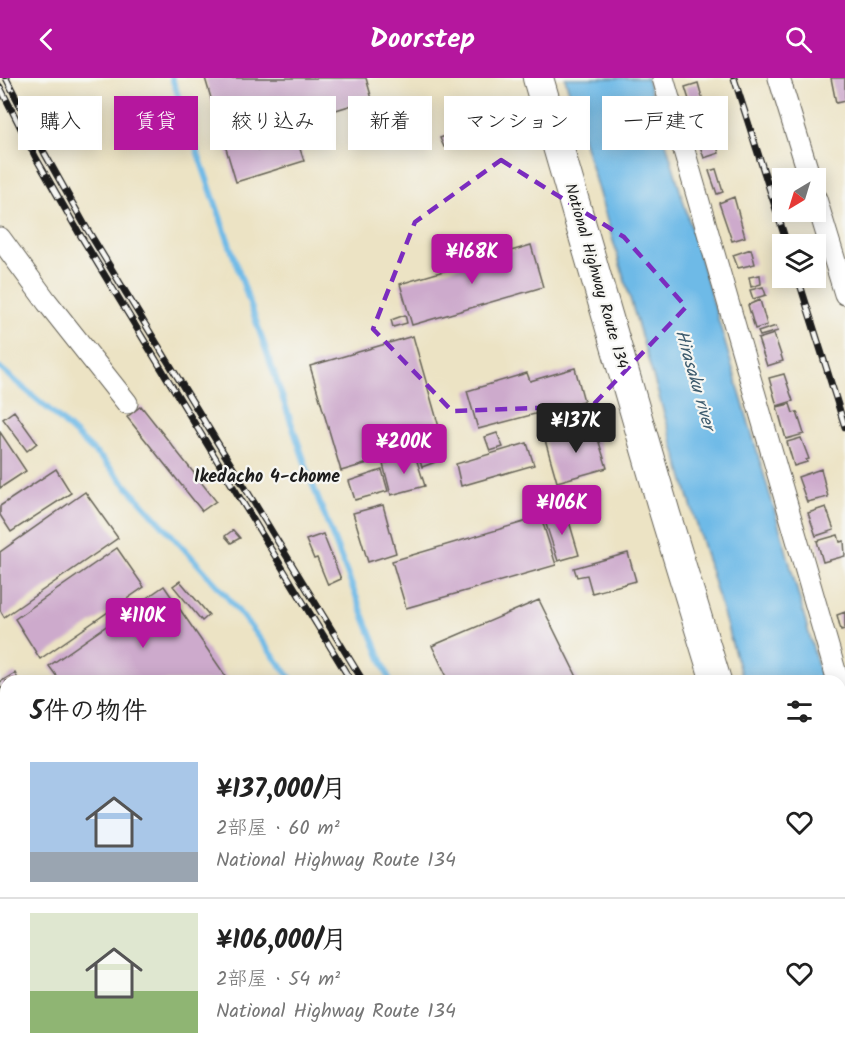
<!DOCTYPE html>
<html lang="ja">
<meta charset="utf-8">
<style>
body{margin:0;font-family:Kalam,"Klee One",sans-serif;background:#f2f2f2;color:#222;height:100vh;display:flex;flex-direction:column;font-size:22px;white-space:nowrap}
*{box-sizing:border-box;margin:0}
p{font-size:20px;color:#767676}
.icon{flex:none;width:33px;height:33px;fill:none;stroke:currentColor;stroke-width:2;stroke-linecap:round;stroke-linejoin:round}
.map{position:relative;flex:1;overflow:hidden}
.sheet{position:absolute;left:0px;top:597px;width:846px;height:384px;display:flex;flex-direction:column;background:#fff;border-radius:18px 18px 0 0;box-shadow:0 3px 15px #0003}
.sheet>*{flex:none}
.banner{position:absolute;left:18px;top:18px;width:810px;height:54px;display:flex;gap:12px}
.needle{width:39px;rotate:218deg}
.fabs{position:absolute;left:772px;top:90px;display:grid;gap:12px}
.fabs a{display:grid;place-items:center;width:54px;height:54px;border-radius:0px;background:#fff;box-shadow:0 3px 15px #0003;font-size:30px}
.price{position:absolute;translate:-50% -51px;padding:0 14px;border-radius:6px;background:#b5179e;color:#fff;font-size:20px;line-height:39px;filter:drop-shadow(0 2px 3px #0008)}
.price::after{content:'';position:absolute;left:50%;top:36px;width:18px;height:14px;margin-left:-9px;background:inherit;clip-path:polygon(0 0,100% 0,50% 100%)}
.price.selected{background:#222;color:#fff}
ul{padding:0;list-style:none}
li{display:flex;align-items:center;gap:18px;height:150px;padding:0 30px}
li+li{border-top:2px solid #e0e0e0}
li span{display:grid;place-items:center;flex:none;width:168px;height:120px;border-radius:0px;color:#555}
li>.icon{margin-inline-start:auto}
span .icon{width:72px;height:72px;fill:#fffc;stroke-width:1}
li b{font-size:26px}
h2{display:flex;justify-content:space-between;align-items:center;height:72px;padding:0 30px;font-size:26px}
.pill{padding:0 21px;border-radius:0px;background:#fff;box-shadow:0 3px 15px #0003;font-size:21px;line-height:54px}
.pill.selected{background:#b5179e;color:#fff}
header{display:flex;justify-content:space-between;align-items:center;height:78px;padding:0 30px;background:#b5179e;color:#fff;font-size:27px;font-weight:700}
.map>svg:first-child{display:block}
</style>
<header><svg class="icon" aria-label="back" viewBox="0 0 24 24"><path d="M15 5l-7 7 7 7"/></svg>Doorstep<svg class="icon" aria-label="search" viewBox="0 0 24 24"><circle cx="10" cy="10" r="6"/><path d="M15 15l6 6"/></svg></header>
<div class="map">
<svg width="845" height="981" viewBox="0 0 845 981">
<rect width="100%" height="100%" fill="#f6f6f2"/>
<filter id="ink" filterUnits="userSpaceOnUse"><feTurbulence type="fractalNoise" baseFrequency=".0167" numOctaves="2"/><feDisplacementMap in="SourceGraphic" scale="12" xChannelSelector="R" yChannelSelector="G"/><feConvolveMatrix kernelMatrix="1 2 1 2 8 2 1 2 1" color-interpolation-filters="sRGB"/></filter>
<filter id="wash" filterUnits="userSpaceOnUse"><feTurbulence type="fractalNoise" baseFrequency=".008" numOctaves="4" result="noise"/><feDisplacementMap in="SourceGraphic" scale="24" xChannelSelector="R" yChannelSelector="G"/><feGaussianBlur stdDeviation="1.35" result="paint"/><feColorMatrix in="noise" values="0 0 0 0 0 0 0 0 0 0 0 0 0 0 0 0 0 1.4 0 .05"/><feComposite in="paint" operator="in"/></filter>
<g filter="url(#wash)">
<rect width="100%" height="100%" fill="#ece3c4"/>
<path fill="#6ebae7" stroke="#456b82" stroke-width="1.5" d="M565 0H647L785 468 822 603H743Z
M840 666 845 684V958L840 940Z"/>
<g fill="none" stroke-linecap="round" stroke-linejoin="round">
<path stroke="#6ebae7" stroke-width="6" d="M172 0 312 405 359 526 390 603
M0 290 52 334 104 383 188 475 224 515 293 603"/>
</g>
<g id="blocks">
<path fill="#cdaacc" d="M205 0H366L372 21 254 57 259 72 319 55 322 63 300 71 304 83 236 104Z
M831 0H845V23L836 25Z
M698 5 708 41 696 44 685 9Z
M496 41 499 53 486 56 483 45Z
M710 46 719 75 704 80 696 56 699 55 697 50Z
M459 53 462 62 444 69 440 60Z
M716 91 723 114 717 116 709 93Z
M734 119 745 159 732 163 719 125Z
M531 167 543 209 412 247 400 206Z
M751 171 755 186 738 190 733 177Z
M760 197 761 206 751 209 749 199Z
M763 209 766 217 753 221 750 212Z
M760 222 767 247 755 251 748 227Z
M405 237 407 245 393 249 391 242Z
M776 248 778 253 760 258 758 254Z
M774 256 783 283 767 288 758 261Z
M413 258 443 363 341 393 310 288Z
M575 290 584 323 478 351 467 313 527 295 530 303Z
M784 296 793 323 777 328 769 300Z
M790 326 793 335 797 334 804 356 786 361 777 329Z
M141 328 216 423 202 433 127 339Z
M14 333 37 365 27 373 3 341Z
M594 348 607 390 557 404 545 362Z
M0 354 26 393 0 410Z
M497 355 503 369 490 373 485 359Z
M801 360 809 381 806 382 807 384 794 388 787 364Z
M527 365 534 387 461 408 456 386Z
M433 373 438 383 422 389 418 377Z
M415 377 425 408 391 417 383 386Z
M56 391 71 415 11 454 0 437V428Z
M821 391 828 419 807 424 798 399Z
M382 392 388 413 355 422 349 403Z
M85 414 118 460 4 539 0 532V474Z
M383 427 396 475 368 484 353 435Z
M826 429 834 452 816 458 808 435Z
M566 433 579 477 558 483 544 440Z
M541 439 556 487 406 530 392 483Z
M233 452 240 460 231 465 225 458Z
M323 456 341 501 328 507 317 480 314 481 306 462Z
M838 457 840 464 844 463 845 478 823 484 817 463Z
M117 470 144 509 40 581 15 541Z
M628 475 636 503 592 515 587 497 577 499 574 490Z
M180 503 209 537 202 543 173 508Z
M164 508 229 603H60L49 588Z
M539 522 579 603H449L432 568Z
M845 534V551L841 552 837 537Z
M15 595 19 603H6V618L0 607V604Z
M5 709 6 763 0 766V711Z
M628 975H636L640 981H618Z"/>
</g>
</g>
<g filter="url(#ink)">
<use href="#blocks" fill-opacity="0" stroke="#656257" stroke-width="1.5"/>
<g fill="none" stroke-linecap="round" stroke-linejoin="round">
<defs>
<path id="minor" d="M663 0 838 603
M779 0 810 100
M816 121 845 216
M0 160 47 224 127 325
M840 610 845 628
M0 793 6 807
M43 975 48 981
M20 981 29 975
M426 981 434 975"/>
<path id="highway" d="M538 0 665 436 716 603
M0 920 6 922
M223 975 247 981
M278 975 302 981
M800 975 802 981
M823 975 825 981"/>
</defs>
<use href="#minor" stroke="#656257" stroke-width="23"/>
<use href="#highway" stroke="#656257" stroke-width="32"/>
<use href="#minor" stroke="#fff" stroke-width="21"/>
<use href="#highway" stroke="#fff" stroke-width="30"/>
<defs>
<path id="rail" d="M6 0 45 76 87 151 363 603
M734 0 787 166
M0 9 36 80 79 155 351 603
M798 200 845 349
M576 975 580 981
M588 975 591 981"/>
</defs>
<use href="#rail" stroke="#1c1c1c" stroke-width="7"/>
<use href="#rail" stroke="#f6f6f2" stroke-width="4.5" stroke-dasharray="14" stroke-linecap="butt"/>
</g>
</g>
<path fill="none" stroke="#7b2cbf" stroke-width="4.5" stroke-dasharray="12 8" stroke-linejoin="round" d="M501 82 624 159 686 229 592 328 452 333 373 251 415 144Z"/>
<g text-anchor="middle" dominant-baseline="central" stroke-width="4.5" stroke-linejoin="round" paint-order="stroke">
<g font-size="16" fill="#1c1c1c" stroke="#f6f6f2">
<text transform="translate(596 198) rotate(74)">National Highway Route 134</text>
</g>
<g font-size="18" font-style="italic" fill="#3d5b6d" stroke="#f6f6f2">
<text transform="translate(694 302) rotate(74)">Hirasaku river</text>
</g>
<g font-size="18" font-weight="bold" fill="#1c1c1c" stroke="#f6f6f2">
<text x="267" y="399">Ikedacho 4-chome</text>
</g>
</g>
</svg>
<div class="fabs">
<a><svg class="needle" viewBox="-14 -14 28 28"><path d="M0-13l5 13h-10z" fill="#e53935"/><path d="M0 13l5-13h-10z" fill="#767676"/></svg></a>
<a><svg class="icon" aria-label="layers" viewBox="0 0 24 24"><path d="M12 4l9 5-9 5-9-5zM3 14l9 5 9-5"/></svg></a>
</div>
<b class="price" style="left:472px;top:207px">¥168K</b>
<b class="price selected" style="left:576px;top:376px">¥137K</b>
<b class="price" style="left:404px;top:397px">¥200K</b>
<b class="price" style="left:562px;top:458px">¥106K</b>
<b class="price" style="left:143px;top:571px">¥110K</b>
<div class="banner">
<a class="pill">購入</a>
<a class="pill selected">賃貸</a>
<a class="pill">絞り込み</a>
<a class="pill">新着</a>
<a class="pill">マンション</a>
<a class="pill">一戸建て</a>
</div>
<section class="sheet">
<h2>5件の物件<svg class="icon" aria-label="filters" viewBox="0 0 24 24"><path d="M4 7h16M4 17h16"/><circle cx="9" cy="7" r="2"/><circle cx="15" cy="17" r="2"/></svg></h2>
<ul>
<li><span style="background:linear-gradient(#a9c7e8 75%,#9aa5b1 0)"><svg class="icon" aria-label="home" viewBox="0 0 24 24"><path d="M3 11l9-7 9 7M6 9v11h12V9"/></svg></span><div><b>¥137,000/月</b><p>2部屋 · 60 m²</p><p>National Highway Route 134</p></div><svg class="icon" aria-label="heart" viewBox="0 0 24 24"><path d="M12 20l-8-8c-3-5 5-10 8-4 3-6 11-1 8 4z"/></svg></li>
<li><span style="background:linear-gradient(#dfe7d0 65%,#8fb573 0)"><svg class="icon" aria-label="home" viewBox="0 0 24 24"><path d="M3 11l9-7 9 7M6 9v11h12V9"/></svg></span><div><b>¥106,000/月</b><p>2部屋 · 54 m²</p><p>National Highway Route 134</p></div><svg class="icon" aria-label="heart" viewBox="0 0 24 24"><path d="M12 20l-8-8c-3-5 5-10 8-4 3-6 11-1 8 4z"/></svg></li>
</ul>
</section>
</div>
